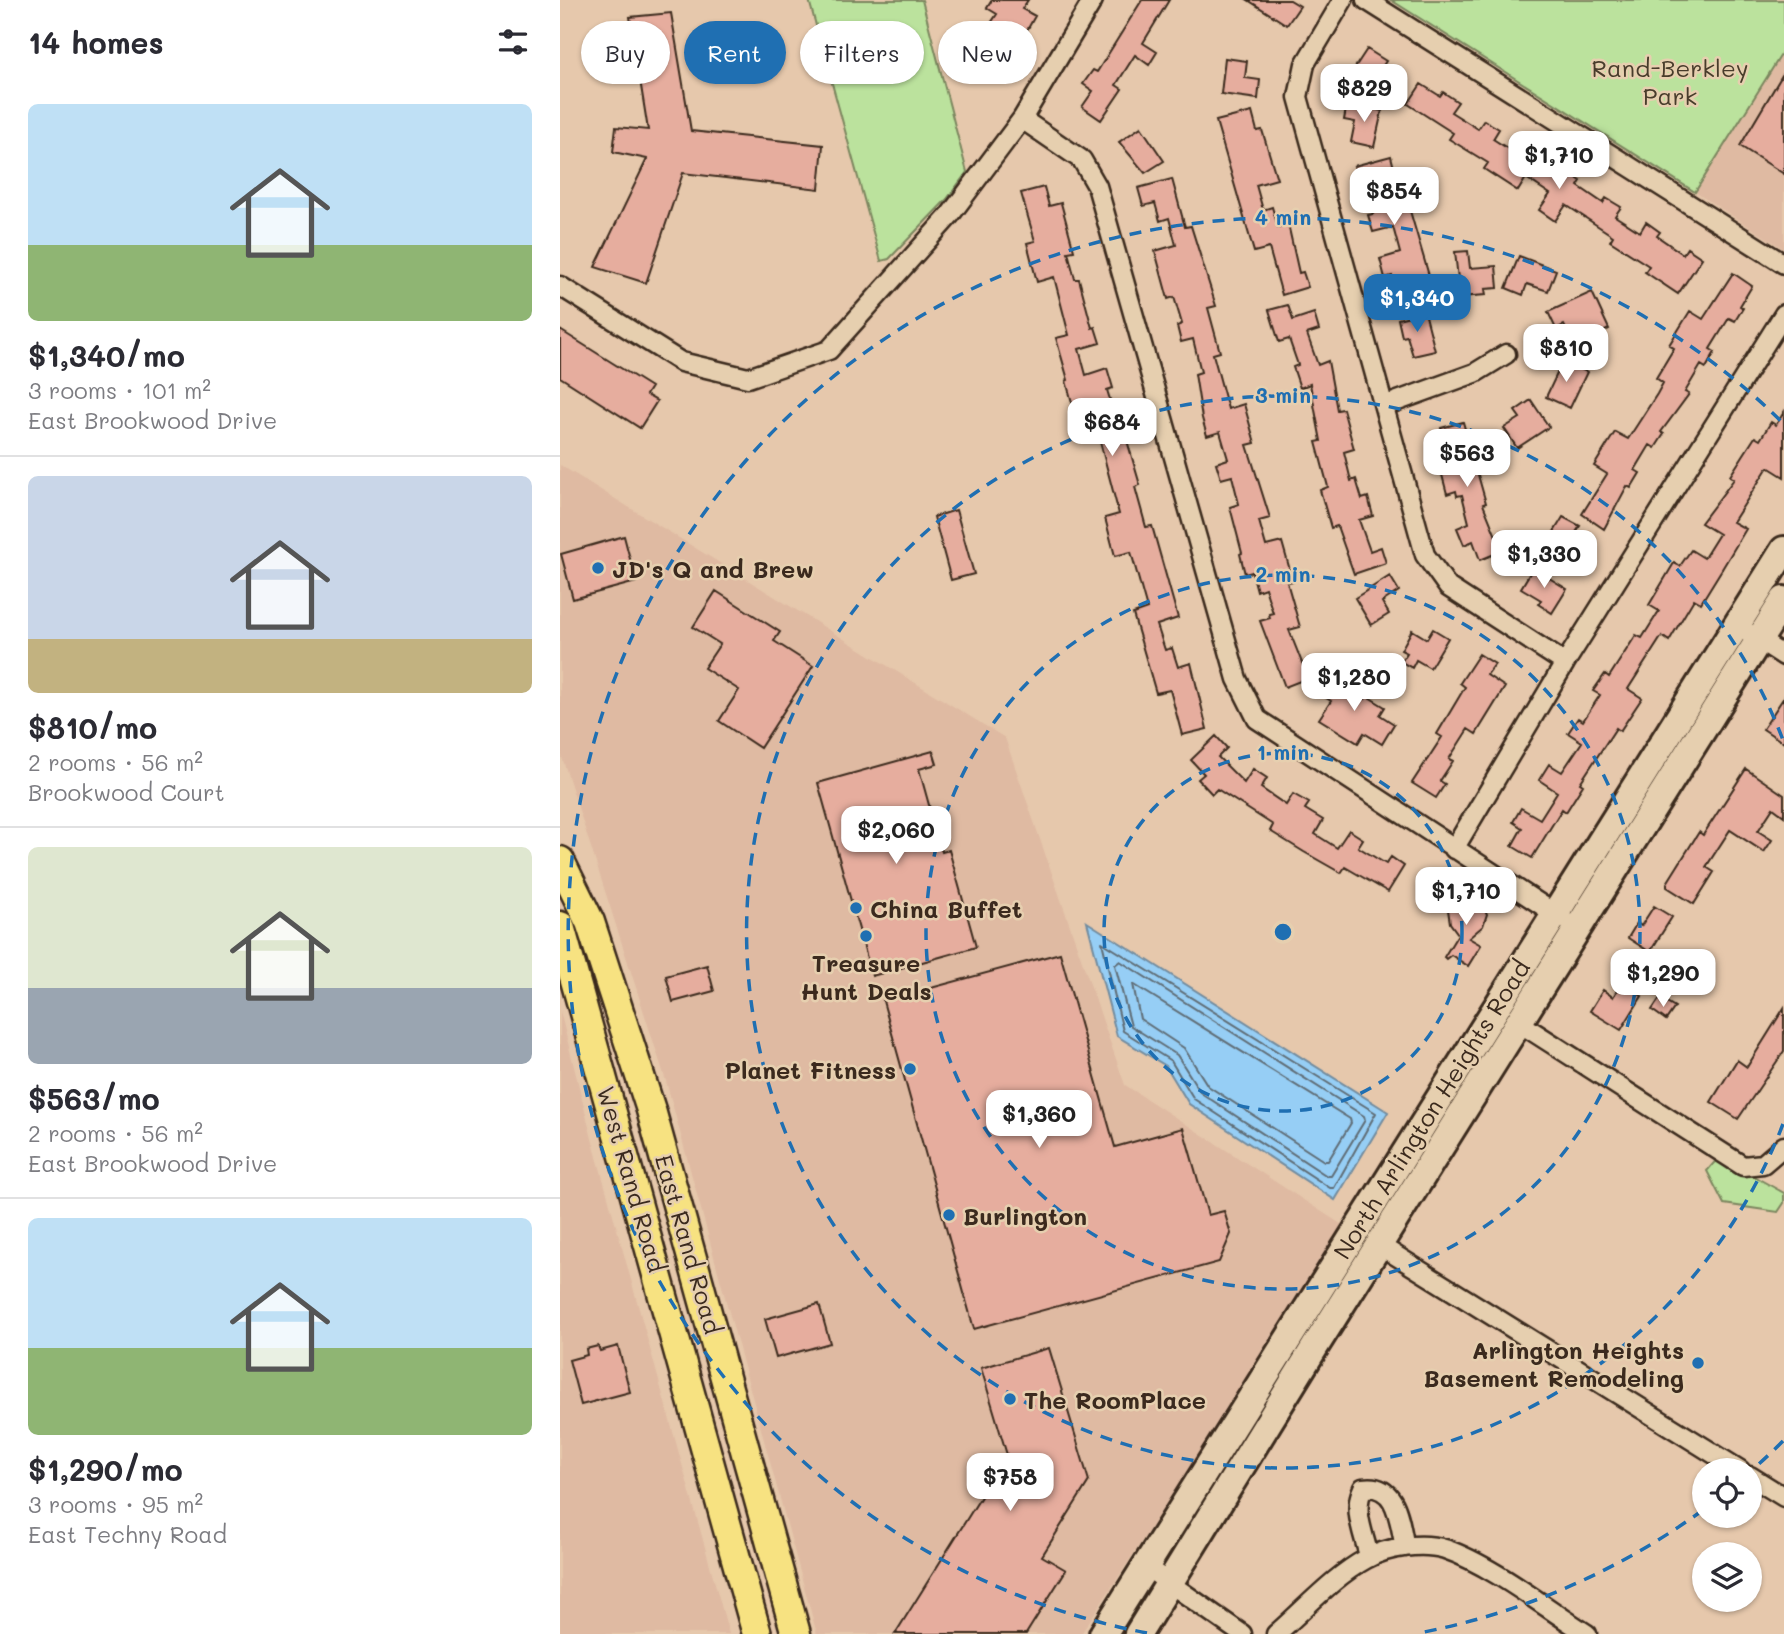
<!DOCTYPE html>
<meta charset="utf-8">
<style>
body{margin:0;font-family:Mali,sans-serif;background:#f7f7f7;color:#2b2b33;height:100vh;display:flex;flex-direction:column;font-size:26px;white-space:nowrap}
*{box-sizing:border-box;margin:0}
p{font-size:23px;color:#7c7c81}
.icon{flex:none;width:38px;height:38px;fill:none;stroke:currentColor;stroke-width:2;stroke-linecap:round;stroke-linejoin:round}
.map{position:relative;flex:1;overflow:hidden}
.side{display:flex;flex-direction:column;background:#fff;width:560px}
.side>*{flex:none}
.top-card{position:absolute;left:21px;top:21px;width:665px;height:63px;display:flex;gap:14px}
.fabs{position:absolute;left:1132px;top:1458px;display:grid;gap:14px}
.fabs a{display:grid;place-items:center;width:70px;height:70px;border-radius:50%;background:#fff;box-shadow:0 2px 5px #0004;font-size:35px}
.price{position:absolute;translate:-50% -60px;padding:0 16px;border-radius:14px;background:#fff;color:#222;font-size:23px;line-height:46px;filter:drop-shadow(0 2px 4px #0008)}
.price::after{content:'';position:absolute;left:50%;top:42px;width:21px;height:16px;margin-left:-10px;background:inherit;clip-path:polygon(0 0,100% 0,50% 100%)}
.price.active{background:#1f6fb2;color:#fff}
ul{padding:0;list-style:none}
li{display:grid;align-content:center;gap:14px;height:371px;padding:0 28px}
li+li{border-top:2px solid #e1e1e2}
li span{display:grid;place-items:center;height:217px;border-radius:10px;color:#555}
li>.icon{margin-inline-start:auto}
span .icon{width:126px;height:126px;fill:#fffc;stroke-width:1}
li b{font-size:30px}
h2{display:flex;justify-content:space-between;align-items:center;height:84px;padding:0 28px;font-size:30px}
.pill{padding:0 24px;border-radius:32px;background:#fff;box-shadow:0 2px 5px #0004;font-size:24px;line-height:63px}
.pill.active{background:#1f6fb2;color:#fff}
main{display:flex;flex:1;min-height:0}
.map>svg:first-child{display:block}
</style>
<main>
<section class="side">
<h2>14 homes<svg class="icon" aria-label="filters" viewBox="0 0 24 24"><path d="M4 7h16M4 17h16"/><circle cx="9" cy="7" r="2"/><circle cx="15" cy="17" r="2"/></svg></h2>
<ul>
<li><span style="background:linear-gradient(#bfe0f5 65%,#8fb573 0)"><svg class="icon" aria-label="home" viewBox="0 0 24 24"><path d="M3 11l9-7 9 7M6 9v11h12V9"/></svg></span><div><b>$1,340/mo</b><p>3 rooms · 101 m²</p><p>East Brookwood Drive</p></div></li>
<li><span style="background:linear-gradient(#c9d6e8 75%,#c2b280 0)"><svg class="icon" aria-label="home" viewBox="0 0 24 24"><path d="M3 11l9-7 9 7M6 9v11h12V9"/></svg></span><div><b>$810/mo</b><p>2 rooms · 56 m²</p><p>Brookwood Court</p></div></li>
<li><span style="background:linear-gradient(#dfe7d0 65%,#9aa5b1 0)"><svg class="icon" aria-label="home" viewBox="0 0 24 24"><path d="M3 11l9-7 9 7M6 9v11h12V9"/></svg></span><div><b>$563/mo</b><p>2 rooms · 56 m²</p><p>East Brookwood Drive</p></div></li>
<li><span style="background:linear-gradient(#bfe0f5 60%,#8fb573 0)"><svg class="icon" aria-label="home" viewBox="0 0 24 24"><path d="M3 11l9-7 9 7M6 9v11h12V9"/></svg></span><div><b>$1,290/mo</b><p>3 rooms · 95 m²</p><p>East Techny Road</p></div></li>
</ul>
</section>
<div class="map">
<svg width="1224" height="1634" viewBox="0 0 1224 1634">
<rect width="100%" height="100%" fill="#e6c8ac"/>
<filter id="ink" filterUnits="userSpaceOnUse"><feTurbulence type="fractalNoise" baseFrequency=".0143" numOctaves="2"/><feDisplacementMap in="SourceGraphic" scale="14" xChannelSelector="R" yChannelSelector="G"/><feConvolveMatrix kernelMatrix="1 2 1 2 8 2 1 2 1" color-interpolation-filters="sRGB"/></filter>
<g filter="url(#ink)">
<path fill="#dfbaa2" d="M1224 50V249L1135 192Z
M0 465 445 738 565 1085 787 1228 521 1634H257L106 1081 0 751Z
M0 1011 32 1139 169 1634H0Z"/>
<path fill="#bbe29d" stroke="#7b865e" stroke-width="2" d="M249 0H362L407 172 387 199 329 259 321 261Z
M831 0H1224V50L1135 192Z
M1159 1157 1224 1193V1203L1218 1212 1164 1204 1147 1171Z"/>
<path fill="#96cef5" stroke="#728c9f" stroke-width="2" d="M527 922 828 1112 775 1200 629 1104 606 1066 557 1036Z"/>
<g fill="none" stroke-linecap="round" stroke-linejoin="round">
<path stroke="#5f6c74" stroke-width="2" d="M542 942 816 1113 774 1188H770L634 1099 611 1061 563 1031Z
M560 961 804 1116 805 1120 771 1176H767L641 1093 617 1055 571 1026 555 965Z
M573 984 790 1119 791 1123 768 1161H764L648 1086 624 1048 580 1019Z"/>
</g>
<path fill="#e6ad9e" stroke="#3b2a1e" stroke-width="2" d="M432 0H468L462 9 475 16 466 32 458 27 438 57 444 61 436 74 409 56 437 14 427 8Z
M582 0H609L583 43 597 52 589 65 575 55 556 85 562 89 541 120 522 107 533 91 523 84 533 70 537 72Z
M688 0H730L740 6 727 25Z
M111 13 131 131 263 145 259 189 123 173 86 283 35 267 87 159 53 152 56 127 88 130 70 17Z
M807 49 826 61 806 91 788 78Z
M665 58 687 61 685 78 700 80 698 99 661 94Z
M1224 72V174L1180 146Z
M861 84 880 96 883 92 898 102 891 112 918 129 924 120 939 129 933 139 958 155 965 144 982 154 978 159 1004 176 1007 172 1021 181 1018 186 1043 203 1046 198 1061 207 1055 216 1080 232 1086 222 1100 232 1097 236 1123 254 1127 248 1142 258 1118 294 1085 272 1089 266 1050 241 1053 236 1006 205 995 221 979 210 990 194 966 178 958 191 924 169 928 163 889 139 893 133 848 104Z
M787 103 822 111 814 147 791 142 795 122 784 120Z
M692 112 697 131 702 130 717 179 696 185 703 210 712 207 718 227 728 224 739 273 743 272 748 287 722 295 709 248 694 252 656 121Z
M581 127 604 161 585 173 559 142Z
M831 156 837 180 827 183 834 208 848 204 872 286 838 295 832 276 825 278 820 259 840 253 833 227 813 232 808 215 813 214 805 185 803 196 799 183 795 184 798 179 794 166Z
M612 179 625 227 631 226 656 306 648 308 660 352 653 354 668 409 684 404 695 443 687 445 710 518 699 521 706 546 722 542 733 581 727 582 740 627 729 630 748 678 725 687 700 621 710 618 709 614 713 613 705 588 697 591 692 572 685 574 680 554 682 553 670 507 679 504 672 476 661 479 656 463 668 459 660 432 647 436 642 418 635 374 641 372 633 339 621 342 617 326 622 324 614 297 608 299 595 251 616 245 609 218 600 221 595 203 583 206 578 188Z
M484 187 489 206 501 203 514 251 508 252 515 279H519L532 328 535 327 540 343 519 349 526 375 547 368 553 388 547 390 562 438 566 437 580 485 575 487 586 527 592 526 618 618 597 625 605 650 612 648 618 667 631 663 647 729 622 735 610 690 596 693 573 614 587 609 571 552 555 556 545 518 559 514 533 415 517 420 506 381 508 380 496 338 509 335 494 277 477 282 467 243 475 241 461 193Z
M908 251 910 268 936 266 938 288 925 289 926 295 900 297 895 252Z
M959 256 996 270 988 291 967 284 963 295 946 288Z
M1173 273 1192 286 1180 306 1183 308 1175 321 1169 318 1150 349 1155 352 1146 368 1141 365 1125 392 1129 394 1101 432 1104 434 1095 448 1090 445 1075 470 1080 473 1071 488 1067 486 1044 529 1022 514 1047 474 1034 466 1055 432 1068 439 1097 394 1103 383 1096 378 1114 348 1109 345 1130 311 1143 319Z
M1032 292 1049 329 1014 346 1004 325 996 329 988 312Z
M728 305 733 320 754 313 759 330 747 334 758 365 768 361 777 410 783 409 794 449 784 452 791 481 796 479 802 499 808 497 813 516 799 520 810 551 821 547 826 563 794 574 777 526 771 528 760 490 768 487 756 442 761 441 750 384 740 388 733 367 738 365 729 339 719 342 709 310Z
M865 312 875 351 853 356 847 336 842 337 838 319Z
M0 330 91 387 86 395 97 401 80 428 0 377Z
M1003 361 1027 372 1010 408 986 397Z
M971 400 989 427 957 448 944 428 960 418 955 411Z
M1224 412V477L1208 467 1173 522 1186 529 1162 569 1141 603 1134 599 1109 641 1102 636 1068 689 1082 698 1060 731 1056 728 1020 783 1023 785 1006 812 1002 809 972 858 952 846 962 828 953 822 961 808 980 819 997 792 979 780 989 764 1002 772 1022 742 1008 733 1018 718 1023 721 1040 695 1033 691 1045 674 1049 677 1076 635 1082 638 1099 611 1089 605 1114 563 1120 566 1131 550 1144 558 1159 534 1141 523 1174 479 1170 476 1195 437 1200 440 1211 422 1216 425Z
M903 422 926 503 923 504 942 551 920 560 913 541 904 545 897 528 909 523 902 495 897 496 896 491 887 494 875 448 885 446 881 428Z
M396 510 414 574 391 580 374 517Z
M1003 517 1020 526 1012 539 1031 551 1021 567 986 545Z
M64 536 76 582 13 599 1 554Z
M973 568 1007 589 992 613 978 604 981 600 961 588Z
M830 576 839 591 822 602 829 614 811 625 795 598Z
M156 591 220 632 214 641 253 666 200 748 159 721 179 690 144 668 160 644 133 627Z
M873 629 888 638 870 668 856 660 852 668 841 662 847 653 841 650 852 630 867 639Z
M919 654 935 664 927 675 945 687 916 734 908 729 889 759 893 761 880 781 885 784 876 798 852 783 882 737 877 734 905 687 900 683Z
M768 676 805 699 807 696 825 707 820 715 834 724 822 744 804 733 798 743 759 719 771 701 760 694Z
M1224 697V743L1203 729Z
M656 736 667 748 658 757 684 783 693 769 707 778 701 788 726 805 733 794 749 803 745 809 763 820 755 834 777 848 789 830 803 839 798 847 826 864 831 857 844 866 828 892 785 867 781 873 744 852 710 831 713 825 657 789 652 794 638 779 644 774 631 760Z
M373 751 377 764 359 769 382 852 389 850 416 947 312 976 258 783Z
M1186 769 1224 795V816L1213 808 1198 831 1212 840 1204 852 1170 830 1146 867 1154 872 1134 904 1107 887V883L1139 832 1143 835Z
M906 894 919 897 927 914 923 926 909 938 921 945 908 966 891 955 886 959 884 957 898 934 890 923 888 910 895 899Z
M1094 906 1112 917 1090 952 1068 938 1077 923 1081 926Z
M500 953 555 1147 623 1128 648 1215 664 1211 671 1234 659 1262 414 1329 323 1001Z
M147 965 154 991 113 1002 106 976Z
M1061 984 1082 996 1061 1030 1030 1011 1043 990 1053 997Z
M1100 998 1115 1007 1106 1020 1092 1010Z
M1224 1008V1051L1178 1119 1151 1102 1177 1060 1187 1067Z
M259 1304 270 1343 216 1358 205 1319Z
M38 1346 40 1351 58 1346 70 1392 21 1405 9 1360 27 1355 26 1349Z
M489 1348 529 1481 482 1556 506 1570 466 1634H335L447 1455 421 1368Z"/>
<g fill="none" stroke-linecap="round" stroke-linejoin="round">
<defs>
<path id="street" d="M783 0 745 64 738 97 865 555 888 587 1005 663
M806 0 1224 264
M462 119 522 160 537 186 677 679 697 719 1003 919
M0 286 121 362 188 378 269 350 390 215 462 119 533 0
M824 406 915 373 946 354
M1176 625 1224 656
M894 849 1005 663 1224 314
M958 1022 1183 1166 1203 1164 1224 1146
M819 1245 1180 1470
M1190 1476 1224 1497
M809 1557C804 1533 792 1511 803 1488 838 1483 839 1522 845 1547
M585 1566 682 1634
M716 1634C745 1609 773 1577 806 1559 827 1547 862 1542 885 1549 930 1564 986 1608 1027 1634"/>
<path id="secondary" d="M543 1634 1224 550
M578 1634 756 1345 1224 600"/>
<path id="primary" d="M0 861 30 922 91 1110 236 1634
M0 926 197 1634"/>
</defs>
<use href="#street" stroke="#3b2a1e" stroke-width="23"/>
<use href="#secondary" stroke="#3b2a1e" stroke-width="32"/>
<use href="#primary" stroke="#3b2a1e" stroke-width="33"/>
<use href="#street" stroke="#e6cfaf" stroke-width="18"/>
<use href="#secondary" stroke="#e6cfaf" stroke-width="26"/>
<use href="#primary" stroke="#f7e281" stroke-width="28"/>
</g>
</g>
<g fill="none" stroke="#1f6fb2" stroke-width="3.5" stroke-dasharray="12 9">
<circle cx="723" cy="932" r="179"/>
<circle cx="723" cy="932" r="357"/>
<path d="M1223 1124A536 536 0 1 1 1223 740"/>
<path d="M1223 1441A714 714 0 0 1 1191 1471M1143 1510A714 714 0 0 1 859 1633M587 1633A714 714 0 1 1 1223 423"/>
</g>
<g fill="#1f6fb2" stroke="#e6cfaf" stroke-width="2.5">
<circle cx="38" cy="568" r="7"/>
<circle cx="296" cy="908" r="7"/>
<circle cx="306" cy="936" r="7"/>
<circle cx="350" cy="1069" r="7"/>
<circle cx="389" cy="1215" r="7"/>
<circle cx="1138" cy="1363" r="7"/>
<circle cx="450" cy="1399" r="7"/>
</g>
<g text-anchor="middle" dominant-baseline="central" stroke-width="5" stroke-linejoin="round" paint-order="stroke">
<g font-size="24" fill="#483c2b" stroke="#e6cfaf">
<text x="1110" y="67">Rand-Berkley<tspan x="1110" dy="28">Park</tspan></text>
</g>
<g font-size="24" font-weight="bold" fill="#3b2a1e" stroke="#e6cfaf" text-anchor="start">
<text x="52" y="568">JD's Q and Brew</text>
<text x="310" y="908">China Buffet</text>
<text x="306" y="962" text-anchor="middle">Treasure<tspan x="306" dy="28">Hunt Deals</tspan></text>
<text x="336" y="1069" text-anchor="end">Planet Fitness</text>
<text x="403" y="1215">Burlington</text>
<text x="1124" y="1349" text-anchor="end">Arlington Heights<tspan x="1124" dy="28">Basement Remodeling</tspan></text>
<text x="464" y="1399">The RoomPlace</text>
</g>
<g font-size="24" fill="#3b2a1e" stroke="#e6cfaf">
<text transform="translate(871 1109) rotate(-58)">North Arlington Heights Road</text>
<text transform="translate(72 1179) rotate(74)">West Rand Road</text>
<text transform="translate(129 1244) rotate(74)">East Rand Road</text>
</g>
</g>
<circle cx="723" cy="932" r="10" fill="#1f6fb2" stroke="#e6cfaf" stroke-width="3.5"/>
<g font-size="21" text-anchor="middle" font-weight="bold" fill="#1f6fb2" stroke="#e6cfaf" stroke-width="5" stroke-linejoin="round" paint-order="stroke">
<text x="723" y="225">4 min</text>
<text x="723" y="403">3 min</text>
<text x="723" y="582">2 min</text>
<text x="723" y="760">1 min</text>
</g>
</svg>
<div class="fabs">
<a><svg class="icon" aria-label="locate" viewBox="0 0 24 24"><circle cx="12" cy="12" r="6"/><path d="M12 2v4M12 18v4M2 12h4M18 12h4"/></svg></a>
<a><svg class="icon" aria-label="layers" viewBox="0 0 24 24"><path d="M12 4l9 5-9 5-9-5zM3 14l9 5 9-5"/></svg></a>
</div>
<b class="price" style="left:804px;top:124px">$829</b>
<b class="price" style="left:999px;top:191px">$1,710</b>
<b class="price" style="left:834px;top:227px">$854</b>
<b class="price active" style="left:857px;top:334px">$1,340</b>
<b class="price" style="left:1006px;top:384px">$810</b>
<b class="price" style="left:552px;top:458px">$684</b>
<b class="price" style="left:907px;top:489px">$563</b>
<b class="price" style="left:984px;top:590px">$1,330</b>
<b class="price" style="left:794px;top:713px">$1,280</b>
<b class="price" style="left:336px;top:866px">$2,060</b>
<b class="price" style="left:906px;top:927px">$1,710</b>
<b class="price" style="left:1103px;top:1009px">$1,290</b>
<b class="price" style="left:479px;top:1150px">$1,360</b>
<b class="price" style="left:450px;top:1513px">$758</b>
<div class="top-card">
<a class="pill">Buy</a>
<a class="pill active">Rent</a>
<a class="pill">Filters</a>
<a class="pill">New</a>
</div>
</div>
</main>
